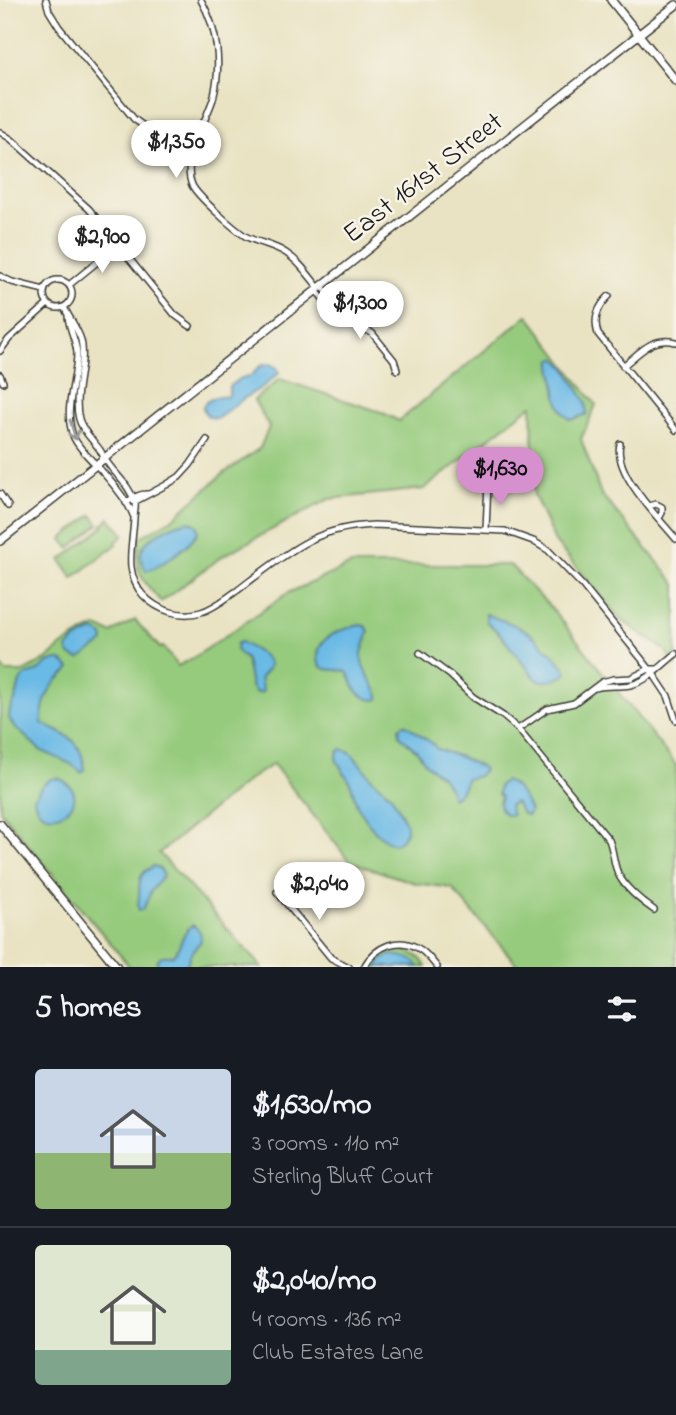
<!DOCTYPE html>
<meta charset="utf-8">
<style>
body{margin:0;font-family:"Indie Flower",sans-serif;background:#20242c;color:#f1f3f6;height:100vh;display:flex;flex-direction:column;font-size:26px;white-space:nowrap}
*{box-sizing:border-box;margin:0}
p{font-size:23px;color:#9ea1a6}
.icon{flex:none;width:38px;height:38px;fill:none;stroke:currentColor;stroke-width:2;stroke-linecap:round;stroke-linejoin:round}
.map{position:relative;height:967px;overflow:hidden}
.side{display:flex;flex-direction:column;background:#171b24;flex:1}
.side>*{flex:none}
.price{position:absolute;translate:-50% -60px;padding:0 16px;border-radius:24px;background:#fff;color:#222;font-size:23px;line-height:46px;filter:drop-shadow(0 2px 4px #0008)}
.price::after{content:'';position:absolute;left:50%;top:42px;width:21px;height:16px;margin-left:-10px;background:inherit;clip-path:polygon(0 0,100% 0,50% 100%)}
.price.active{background:#d690ce;color:#111}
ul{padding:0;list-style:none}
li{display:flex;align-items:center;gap:21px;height:175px;padding:0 35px}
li+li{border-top:2px solid #363941}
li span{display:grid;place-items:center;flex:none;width:196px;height:140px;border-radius:7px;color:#555}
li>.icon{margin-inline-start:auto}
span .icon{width:84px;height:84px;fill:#fffc;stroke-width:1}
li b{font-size:30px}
h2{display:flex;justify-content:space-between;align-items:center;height:84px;padding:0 35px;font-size:30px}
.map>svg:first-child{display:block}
</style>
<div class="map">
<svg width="676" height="967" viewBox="0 0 676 967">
<rect width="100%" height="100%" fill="#f7f3e8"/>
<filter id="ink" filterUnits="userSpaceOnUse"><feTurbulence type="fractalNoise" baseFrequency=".0143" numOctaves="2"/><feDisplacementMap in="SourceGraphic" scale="14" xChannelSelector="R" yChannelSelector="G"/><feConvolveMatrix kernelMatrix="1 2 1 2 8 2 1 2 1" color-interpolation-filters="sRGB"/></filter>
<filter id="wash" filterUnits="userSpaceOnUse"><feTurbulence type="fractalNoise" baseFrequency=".00686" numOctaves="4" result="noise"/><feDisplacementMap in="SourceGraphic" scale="28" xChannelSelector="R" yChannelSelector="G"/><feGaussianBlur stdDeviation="1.57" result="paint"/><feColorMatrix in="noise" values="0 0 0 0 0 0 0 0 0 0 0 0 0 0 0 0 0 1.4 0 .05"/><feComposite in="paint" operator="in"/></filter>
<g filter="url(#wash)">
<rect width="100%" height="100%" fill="#e9e3c3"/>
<path fill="#96cb7d" stroke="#59744c" stroke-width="2" d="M528 315 596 405 581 439 601 494 676 584V665L665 650 621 620 555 542 534 495 532 405 424 489 329 499 224 555 161 602C138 574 135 574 139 538L172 519 223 474 260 448 269 427 254 400 280 379 381 412 399 421Z
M92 515 99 524 69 548 62 539Z
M110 518 124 535 116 542 117 544 73 578 61 560 103 527 102 525Z
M351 565H510L553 610 676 765V967H519L452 888 415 883 350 862 273 764 250 779 159 853 262 967H130L0 811V665L6 672H23L46 660 66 643 85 632 97 627 111 633 135 620 160 648 163 647 178 666 193 658 288 593Z
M395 948C409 951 420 954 426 967H373L380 957Z"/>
<path fill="#6bbae6" stroke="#446b81" stroke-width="2" d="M556 358 566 368 586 402 587 414 571 420C556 409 557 394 554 377 553 371 551 366 552 359Z
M270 364 277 368 279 373 264 386 243 399 218 418C210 419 203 414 203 406 207 399 220 395 227 397L229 395V387C235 381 243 376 251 376L260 366Z
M189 521 197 525C198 531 199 531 195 536 187 548 158 568 146 571 144 566 140 560 141 555 141 537 175 524 189 521Z
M486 614C499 620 516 624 528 632 537 639 564 663 567 673 561 679 544 684 536 679L499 633 486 621Z
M360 625 365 626 369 631 361 656 363 666 379 695V699C369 703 358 694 353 685 351 680 351 674 345 671 336 668 320 674 318 659 316 636 342 629 360 625Z
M94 631 103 636 104 642 80 659C74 658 68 656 67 649 72 640 85 635 94 631Z
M241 642 264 656 270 665C265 677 256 673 263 690L262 692 256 693 251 686 246 660 236 650 237 643Z
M57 660H61L70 668C68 671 65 673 62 676 47 689 42 704 42 723 67 738 80 735 85 770L82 773 71 764 40 750 13 725 9 718 10 709 16 698 20 682 24 676 38 671 48 663Z
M405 724 433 744 437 749 458 756 483 768 484 770 478 776 466 779C463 787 461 794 452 798L449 788 442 777 427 765 417 751 400 736 399 728Z
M341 749 348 751 352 754 373 780 391 795 403 817 406 825V831L402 839 395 844C379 841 365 819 357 805 354 798 353 790 350 783 346 775 340 767 336 759L338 752Z
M58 778C104 800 39 838 34 798 39 788 47 778 58 778Z
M504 781C517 784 525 799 530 811L528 815 523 814 515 802 509 805 512 815H507C500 810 497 806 501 797L498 794 499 785Z
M154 866 161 870 163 876 151 891 143 910H139C137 904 139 901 139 894 140 878 138 874 154 866Z
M193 925 200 932 201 941 191 953 186 967H157V961L161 956C163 956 170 956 173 955 181 950 180 933 193 925Z
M391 955C402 956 413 957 419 967H377L382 960Z"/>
</g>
<g filter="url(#ink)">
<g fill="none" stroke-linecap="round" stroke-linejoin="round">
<defs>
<path id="street" d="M46 0 49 11 59 27 134 119 149 130 194 148
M201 0C218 30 222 66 213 99 205 124 181 161 192 185 197 196 236 231 247 237 259 243 274 245 286 253 300 262 309 276 319 288
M0 132 11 139 89 209 175 315 190 326
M0 276 12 282 44 290
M44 294a14 14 0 1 1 28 0a14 14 0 1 1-28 0Z
M69 285 118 245
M322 286 331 297 336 310
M316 290 328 305 336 310 342 317 372 333 394 360 397 370
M609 296C598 307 593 318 598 334L676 430
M64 307C69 318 77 327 81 340 87 363 72 392 79 419 82 431 93 440 100 450 102 453 103 456 105 459 114 474 130 485 135 503 136 508 134 513 134 518 133 545 123 572 143 595 158 611 181 618 201 612 215 608 226 598 238 590 259 574 280 557 303 544 325 531 349 526 374 525L505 531 533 541 548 550 582 585 652 672 668 696 676 720
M68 316C69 329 76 340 77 353 77 381 62 410 74 438 80 450 89 457 98 467 109 479 127 499 133 515
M0 351 9 339 48 304
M623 366C641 352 652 336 676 342
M0 375 3 382
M620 444C613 473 658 517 676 539
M0 494 8 506
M134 502 166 485 179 477 190 465 207 440
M126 503C132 498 139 493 148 494
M649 506 656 504 662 507V513L659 518
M486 530 488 483
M420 653 450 675 473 697 503 716 518 729 609 840C613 850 613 858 616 868 620 884 641 901 654 910
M596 688C607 685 618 687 630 685 649 681 661 665 676 654
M518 729 547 709 574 703 602 682 613 679 631 678 649 669H657
M277 892 331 958 349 967
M364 967C375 946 400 935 421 950 428 955 432 961 437 967"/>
<path id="secondary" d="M611 0 676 81
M0 541 676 5
M0 824 117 967"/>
</defs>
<use href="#street" stroke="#3b3a35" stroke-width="8"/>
<use href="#secondary" stroke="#3b3a35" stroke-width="10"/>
<use href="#street" stroke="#fff" stroke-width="5"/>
<use href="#secondary" stroke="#fff" stroke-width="7"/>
</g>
<defs><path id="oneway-shaft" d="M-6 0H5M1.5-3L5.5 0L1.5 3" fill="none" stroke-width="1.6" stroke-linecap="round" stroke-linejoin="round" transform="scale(1.75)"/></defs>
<use stroke="#999" href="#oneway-shaft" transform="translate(73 430) rotate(73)"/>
</g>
<g text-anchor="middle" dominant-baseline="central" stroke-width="5" stroke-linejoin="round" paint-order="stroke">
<g font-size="28" fill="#1c1c1c" stroke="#f7f3e8">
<text transform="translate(424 179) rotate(-38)">East 161st Street</text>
</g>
</g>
</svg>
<b class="price" style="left:176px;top:180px">$1,350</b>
<b class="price" style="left:102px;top:275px">$2,900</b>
<b class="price" style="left:360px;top:341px">$1,300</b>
<b class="price active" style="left:500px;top:507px">$1,630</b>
<b class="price" style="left:319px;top:922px">$2,040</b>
</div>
<section class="side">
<h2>5 homes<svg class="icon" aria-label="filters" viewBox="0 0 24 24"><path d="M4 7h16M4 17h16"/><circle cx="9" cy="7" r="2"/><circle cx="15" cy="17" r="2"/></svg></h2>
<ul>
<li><span style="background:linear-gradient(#c9d6e8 60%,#8fb573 0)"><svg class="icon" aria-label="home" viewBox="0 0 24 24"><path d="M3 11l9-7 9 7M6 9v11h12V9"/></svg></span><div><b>$1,630/mo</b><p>3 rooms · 110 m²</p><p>Sterling Bluff Court</p></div></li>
<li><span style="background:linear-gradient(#dfe7d0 75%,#7fa58c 0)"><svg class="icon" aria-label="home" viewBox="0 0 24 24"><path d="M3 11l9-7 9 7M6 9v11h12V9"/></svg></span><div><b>$2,040/mo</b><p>4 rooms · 136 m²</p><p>Club Estates Lane</p></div></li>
</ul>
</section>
